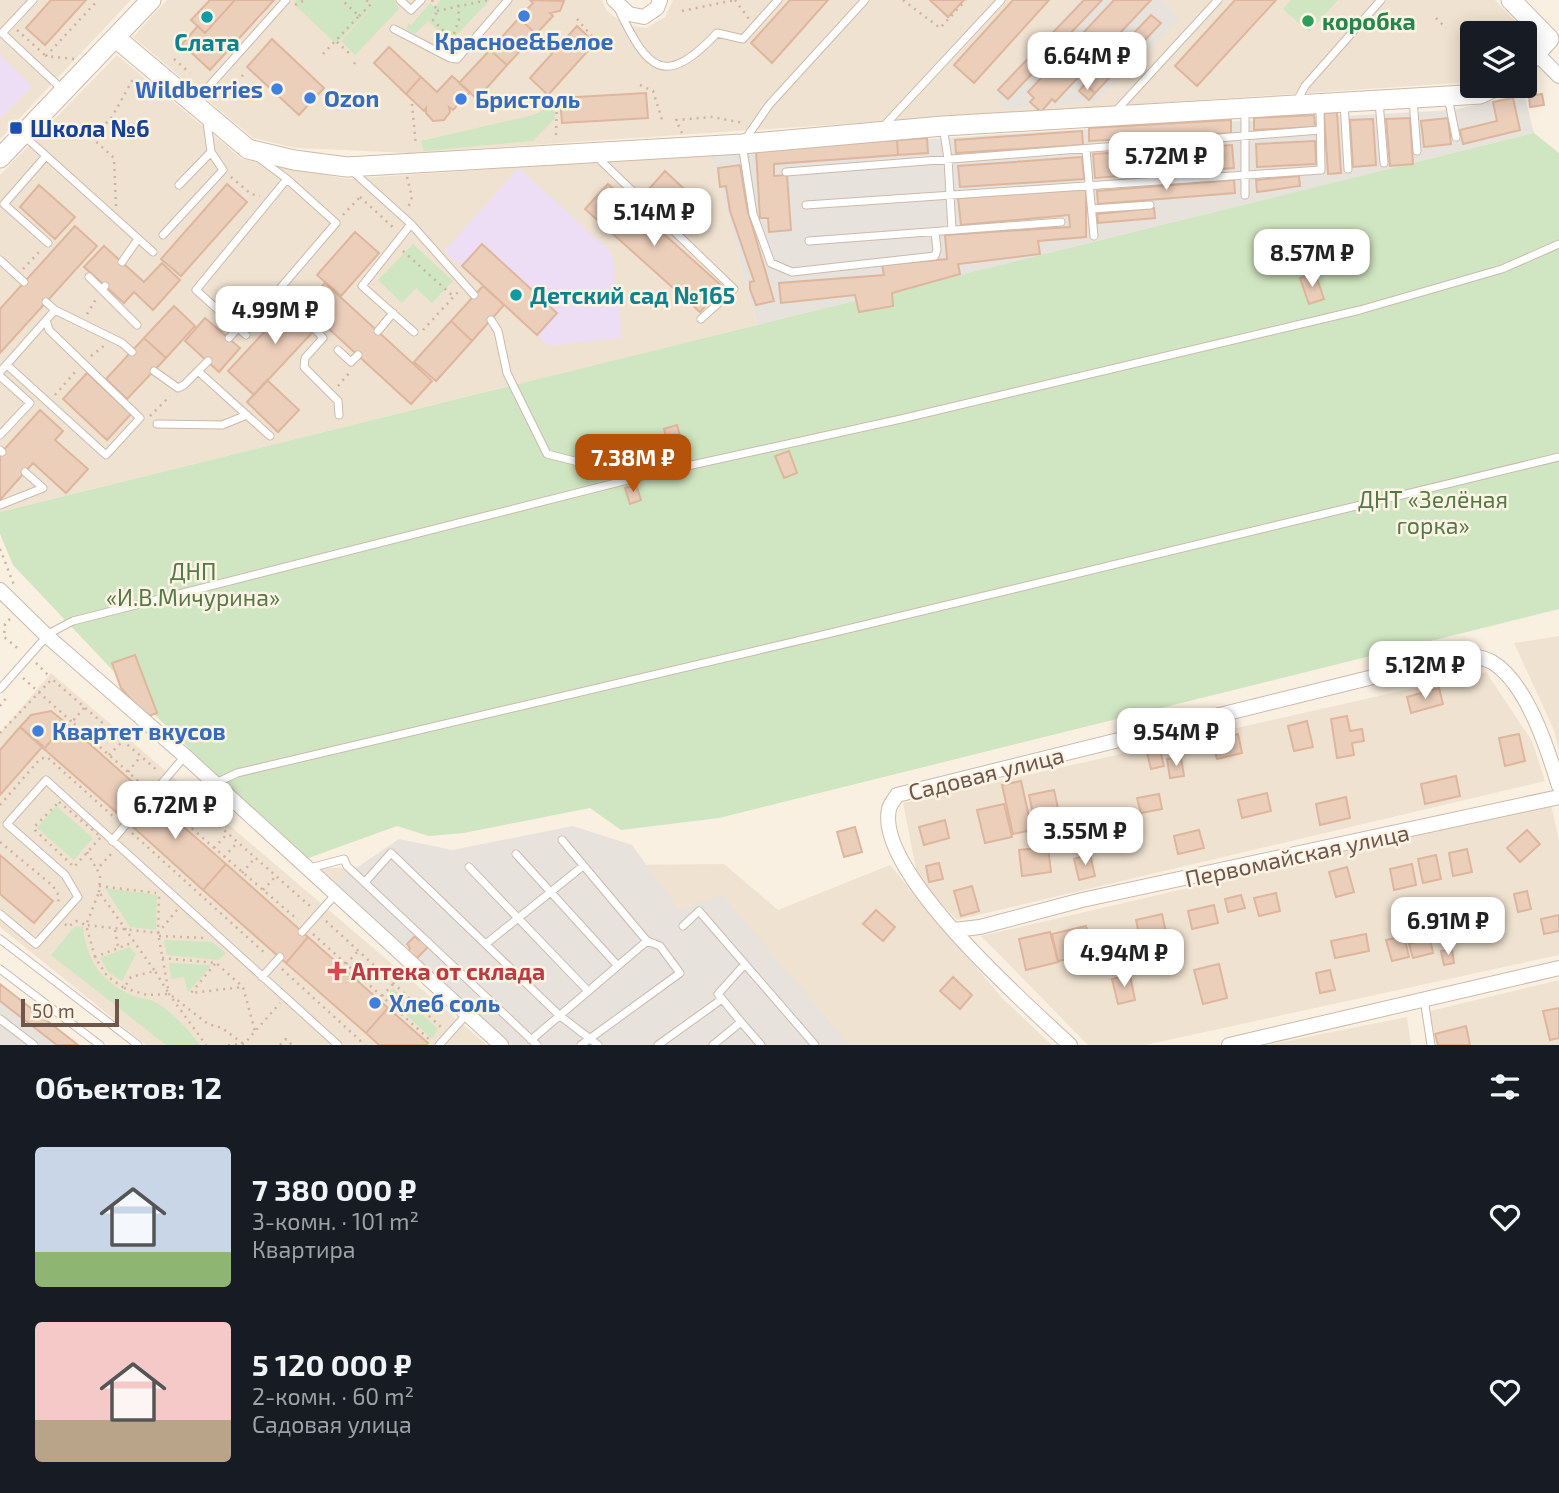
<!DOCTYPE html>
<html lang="ru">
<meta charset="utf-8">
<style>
body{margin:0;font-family:"Exo 2",sans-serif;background:#242831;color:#f1f3f6;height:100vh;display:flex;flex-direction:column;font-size:26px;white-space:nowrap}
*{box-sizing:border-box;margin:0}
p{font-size:23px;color:#9ea1a6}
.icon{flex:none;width:38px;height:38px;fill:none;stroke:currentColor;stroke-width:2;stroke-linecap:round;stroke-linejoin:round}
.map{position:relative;height:1045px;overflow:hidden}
.drawer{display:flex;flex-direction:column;background:#171b24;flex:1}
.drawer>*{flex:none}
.buttons{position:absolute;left:1460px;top:21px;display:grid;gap:14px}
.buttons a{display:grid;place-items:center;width:77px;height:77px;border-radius:7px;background:#171b24;box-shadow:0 4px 18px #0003;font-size:35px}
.scale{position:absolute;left:21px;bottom:18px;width:98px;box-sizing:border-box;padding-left:7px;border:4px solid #6e574a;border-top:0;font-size:19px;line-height:24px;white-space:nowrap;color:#6e574a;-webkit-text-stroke:5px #fdf4e6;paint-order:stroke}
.price{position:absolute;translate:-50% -60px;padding:0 16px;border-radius:14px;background:#fff;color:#222;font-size:23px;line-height:46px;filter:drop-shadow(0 2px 4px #0008)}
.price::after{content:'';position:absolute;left:50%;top:42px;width:21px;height:16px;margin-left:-10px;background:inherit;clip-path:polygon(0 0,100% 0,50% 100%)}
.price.on{background:#b45309;color:#fff}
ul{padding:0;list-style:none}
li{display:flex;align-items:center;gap:21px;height:175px;padding:0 35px}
li span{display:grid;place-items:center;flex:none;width:196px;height:140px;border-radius:7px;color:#555}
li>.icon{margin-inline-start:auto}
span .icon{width:84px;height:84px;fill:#fffc;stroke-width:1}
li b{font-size:30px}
h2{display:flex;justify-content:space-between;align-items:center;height:84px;padding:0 35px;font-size:30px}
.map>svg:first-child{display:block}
</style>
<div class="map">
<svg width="1559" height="1045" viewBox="0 0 1559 1045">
<rect width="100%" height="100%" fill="#faf0e1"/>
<path fill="#f0e2d0" d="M0 0H131L0 139Z
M167 0H602L606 10 625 25 646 28 665 17 673 0H1495L1532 39 1524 48V33H1472V82L410 153 296 148 253 138 133 37Z
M117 55 242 159 347 179 711 154 757 325 0 512V175Z
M1559 636V751L1554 730 1514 643Z
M1486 672 1532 741 1545 781 957 920 918 879 903 803Z
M51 673 487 1045H146L0 927V733Z
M1551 804 1559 841V955L1145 1045H1088L981 936Z
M724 864 778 910 890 865 1003 999 1052 1045H518L315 868Z
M1559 980V1045H1436L1430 1011Z
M1407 1017 1411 1045H1268Z"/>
<path fill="#e8e2dc" d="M1080 0H1161L1180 18 1098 101 1005 109 994 92Z
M1524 93 1534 133 757 325 711 154 1053 131 1454 110Z
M573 826 632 845 679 910 722 894 849 1045H510L330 886 399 839 452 850Z
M0 986 80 1045H0Z"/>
<path fill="#eddef5" d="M0 55 32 86 0 119Z
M519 168 612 253 622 338 549 346 444 251Z"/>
<path fill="#d0e5c1" d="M296 0H394L399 9 355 55 341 41 375 4 336 44 294 4Z
M441 0H490L450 42 428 21 415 34 406 29 409 23 411 25 430 3 434 7Z
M1291 0H1338L1309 32 1283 9Z
M554 105 555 118 533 141 424 151 421 141 533 115Z
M1534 133 1559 153V609L719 818 621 830 590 808 464 833 429 836 397 826 303 860 154 714 13 565 0 534V512Z
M413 244 453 281 432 303 416 288 402 303 378 280Z
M56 806 93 838 74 860 37 828Z
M105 888 157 895 156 930 130 927Z
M75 926 83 927C86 960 101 981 131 995 139 999 149 998 157 1003 174 1014 188 1029 200 1045H166L51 955Z
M164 940 212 942 226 953 218 960 167 955Z
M129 947 136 954 122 981 109 973 100 958Z
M169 963 212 965 188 992 184 977 171 979Z
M393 988 438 1029 432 1039 386 996Z"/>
<path fill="#eccfbb" stroke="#deb69d" stroke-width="2" d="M51 0H86L45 45 26 28Z
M210 0H235L205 33 191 20Z
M235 0H274L210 70 182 44 198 26 205 33Z
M530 0 564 1 560 11 550 13 553 16 536 34 519 18 533 3Z
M790 0H828L772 63 751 43Z
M930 0H964L948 17Z
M1013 0H1049L974 83 954 65Z
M1084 0H1102L1008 99 998 90Z
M1114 0H1151L1055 102 1052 99 1041 112 1030 102 1034 98 1028 92Z
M1235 0H1276L1197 86 1175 66Z
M1151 15 1161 23 1095 93 1085 84Z
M519 18 536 34 507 65 490 50Z
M577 26 595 43 548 95 530 78Z
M272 39 324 88 299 115 247 67Z
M389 47 421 77 406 94 374 63Z
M490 50 507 65 477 99 459 83Z
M452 76 470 92 453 110 449 107 450 112 444 120 433 121 426 113V108L424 111 406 94 421 77 437 92Z
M1085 84 1095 93 1089 100 1079 91Z
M646 93 648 118 562 123 560 98Z
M1542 94 1544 105 1530 107 1529 96Z
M1513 98 1520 130 1463 144 1460 130 1497 121 1493 102Z
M1337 112 1341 173 1328 174 1324 113Z
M1314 115 1315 127 1254 130V118Z
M1410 118 1413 164 1390 166 1386 119Z
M1448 118 1451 144 1424 147 1421 121Z
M1373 119 1376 165 1353 167 1350 120Z
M1231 120V133L1089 141V128Z
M1082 131 1083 145 956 153 955 140Z
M927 138 928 153 898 155 897 140Z
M897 140 898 155 774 164V176L787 175 791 230 769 232 768 218H760L756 150Z
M1315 141 1316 164 1257 167 1256 144Z
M1232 145 1234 168 1095 178 1093 154Z
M1082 157 1084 179 960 187 958 166Z
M740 165 747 208 774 301 756 305 750 289V282L754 281 730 211 726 186 720 187 718 168Z
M665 171 695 199 673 224 642 197Z
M1299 176 1300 186 1257 192 1256 180Z
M1234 180 1235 193 1098 204 1097 191Z
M227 184 247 202 181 276 161 259Z
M608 184 723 287 700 312 585 209Z
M39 185 75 217 55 239 20 207Z
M1086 189V237L1038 241 1040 254 958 264 960 274 892 293 893 306 859 312 855 295 781 303 779 283 884 275 882 265 947 259 945 235 1070 227 1069 215 961 225 958 198Z
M1154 208 1155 218 1098 223 1097 214Z
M75 226 97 246 0 353V309Z
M355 232 379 253 341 296 317 275Z
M482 244 557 313 537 335 462 266Z
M104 246 144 282 162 263 180 280 153 310 134 292 124 303 84 267Z
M1315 273 1324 299 1309 304 1300 278Z
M325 283 432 381 411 404 304 306Z
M483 286 504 305 472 341 451 321Z
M296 298 322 322 254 395 228 371Z
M174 306 195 326 166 358 144 338Z
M205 318 240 348 219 372 185 341Z
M451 321 472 341 436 381 414 362Z
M144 338 166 358 127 399 106 379Z
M87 373 131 414 107 440 63 399Z
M267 380 299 410 278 432 247 402Z
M40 410 63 431 55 440 88 469 66 493 33 463 0 500V454Z
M677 425 682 443 669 447 664 429Z
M789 451 797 473 784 478 775 456Z
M636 485 641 500 630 504 625 488Z
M135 655 157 713 146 717 121 688 112 663Z
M1439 688 1443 704 1411 713 1407 697Z
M51 711 66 723 44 749 20 727 31 715Z
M1347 716 1350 731 1362 729 1364 741 1352 743 1354 755 1337 758 1331 719Z
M1307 721 1313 747 1294 751 1288 726Z
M66 723 145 793 123 818 44 749Z
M20 727 43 746 0 795V750Z
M1238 734 1242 753 1217 759 1212 741Z
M1519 734 1525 761 1505 766 1499 738Z
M1160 750 1164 766 1151 769 1147 753Z
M1181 757 1184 776 1170 778 1167 759Z
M1456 776 1460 796 1425 804 1421 784Z
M1021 781 1032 830 1013 834 1002 785Z
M1054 790 1058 808 1033 814 1029 795Z
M145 793 226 864 203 890 123 818Z
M1267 793 1271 811 1242 818 1238 800Z
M1159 794 1162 809 1141 813 1137 798Z
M1346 797 1350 818 1320 825 1316 804Z
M1004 804 1012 837 985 843 977 810Z
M945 820 949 838 924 845 919 827Z
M855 827 862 852 844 857 837 832Z
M1199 830 1204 848 1178 854 1174 836Z
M1527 830 1540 844 1520 862 1507 848Z
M1048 847 1051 872 1022 876 1019 850Z
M1467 849 1472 872 1453 876 1449 853Z
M1090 854 1095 876 1079 880 1074 859Z
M0 855 53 901 34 923 0 894Z
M1436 855 1441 879 1423 883 1418 859Z
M939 863 943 879 929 882 926 866Z
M226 864 308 937 286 963 203 890Z
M1412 864 1416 885 1394 890 1390 869Z
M1347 867 1354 892 1336 897 1329 872Z
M972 886 979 911 961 916 954 891Z
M1527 891 1531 909 1518 912 1514 894Z
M1276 893 1280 911 1259 916 1254 898Z
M1241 895 1245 908 1228 912 1225 899Z
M1214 905 1218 923 1192 929 1188 911Z
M876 910 895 927 883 941 863 924Z
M1162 914 1166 933 1140 938 1136 920Z
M1559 915V931L1544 934 1541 919Z
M1086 926 1090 942 1065 948 1068 959 1058 961 1052 934Z
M1050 932 1058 962 1026 970 1019 939Z
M1366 934 1369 951 1335 958 1331 941Z
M415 936 419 940 422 937 430 945 416 959 408 951 410 948 407 944Z
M1404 936 1409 957 1392 961 1386 940Z
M308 937 388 1008 366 1033 286 963Z
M1430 938 1433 953 1413 958 1409 944Z
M1452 949 1454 963 1444 965 1441 951Z
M1219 964 1227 998 1203 1004 1194 970Z
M1330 970 1335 990 1320 993 1316 973Z
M1130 975 1135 1000 1118 1004 1112 979Z
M953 977 972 995 960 1009 940 991Z
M0 984 78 1045H57L0 1001Z
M388 1008 428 1043 426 1045H379L366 1033Z
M1559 1008V1038L1550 1040 1543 1011Z
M1466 1026 1470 1045H1438L1435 1034Z"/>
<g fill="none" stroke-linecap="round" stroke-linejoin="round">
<defs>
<path id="lane" d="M33 0 2 33 64 91
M400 0 411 10 421 0
M865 0 769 105 742 144 753 214 771 263 792 272 935 256 937 250 935 232
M619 10C648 71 665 88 717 33L743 39 778 0
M394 29 450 58 457 59 508 0
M1448 97 1456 137
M1413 99 1417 151
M1297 101 1305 86 1381 0
M1379 101 1384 163
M195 102 286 0
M1344 103 1348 169
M1114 113 1218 0
M943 126 948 159 952 230
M882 128 1001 0
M23 135 153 252
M1086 150 1094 236
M595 155 734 289 701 319
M46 156 4 204 48 243
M350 169 411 224 474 295
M786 172 1320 130
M287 179 336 223 277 292 290 304
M179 185 211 152
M1245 195V110
M806 205 1321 170 1320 106
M1092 209 1150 205
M411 224 362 286 414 332
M163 235 223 170 211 152 207 122
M809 241 1061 222
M0 260 24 282
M122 262 138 239
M89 277 102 290
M105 286 102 290 137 325
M265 306 277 292
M55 310 122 343 132 352
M491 320 498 331 507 373 547 454 638 477
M315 329 323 338 305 358 304 367 338 401 339 415
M378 331 393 313
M246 335 196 290 287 179 259 158
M229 338 238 328
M338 350 351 362 358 355
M7 365 106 455 140 418 49 330 46 320
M154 371 178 388 184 385 208 361
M0 372 55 310 46 302
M199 372 270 436
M0 376 30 403 0 435
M157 424 222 425 247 415
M0 450 2 452
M0 505 43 488 25 472
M46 635 73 621 651 474 901 419 1360 310 1502 269 1559 244
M0 689 47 636
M216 783 237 773 831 633 1559 457
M150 797 185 756
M562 840 647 941 660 946 680 973 581 1045
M112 841 127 823
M516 854 618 966
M469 867 588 991
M310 868 344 859 347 866 537 1045
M366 881 391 853 559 1015 598 1045
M0 914 36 944 78 897 65 875 7 824 46 780 338 1045
M683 926 699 911 815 1045
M302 932 335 895
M0 939 138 1045
M487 943 583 866
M0 969 100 1045
M262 977 280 957
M1424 999 1431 1045
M0 1019 34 1045
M741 1022 718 994 745 964
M531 1040 647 941
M439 1045 467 1014
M658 1045 722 999
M713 1045 741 1022 761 1045"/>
<path id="street" d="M614 0 629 14 644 17 657 8 660 0
M1536 53 1559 76
M0 590 47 636 185 756 501 1045
M954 930 980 927 1082 900 1559 797
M1070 1045C1026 1004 875 872 889 809 890 804 895 799 897 795L1466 654C1474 656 1485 658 1492 662 1527 683 1548 750 1559 786
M1229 1045 1559 968"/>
<path id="secondary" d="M1511 0 1549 39 1524 66
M116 38 248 149 294 160 347 167 742 144 943 126 1448 96 1480 94 1497 86
M0 158 151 0"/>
</defs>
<use href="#lane" stroke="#cbbaac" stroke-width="9"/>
<use href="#street" stroke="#cbbaac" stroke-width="16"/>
<use href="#secondary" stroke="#cebaa9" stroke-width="21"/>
<path stroke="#d1b29f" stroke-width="2.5" stroke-dasharray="2 5" stroke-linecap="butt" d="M432 0 437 11 433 20 452 40 459 19 458 0
M735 0 749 19
M903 0 940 28 966 0
M295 5 305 0
M437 11 488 0
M682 11 735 0
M359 16 371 4 366 0
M1436 18 1446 28
M577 19 604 50
M17 30 46 56
M337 42 351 55
M323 54 359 16 342 0
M74 59 46 56 98 0
M174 59 190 73
M354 64 357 60
M640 85 653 91 663 123
M218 90 224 96 243 75
M412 104 416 146
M682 133 676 120 712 117 744 123
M556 135 557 94
M231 177 251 194 260 196
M407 177 412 197 408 208
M360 197 396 230
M116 206 114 158 92 138 112 117 133 79
M343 215 360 197
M403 251 454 297
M23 269 40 251
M87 314 96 299
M248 325 258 314
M423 330 459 291
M91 356 105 345
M338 386 350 372
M55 395 76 371
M150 416 170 396
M0 549 14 585
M10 619 5 624 4 637 21 651
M36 663 51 678
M23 678 72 722
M0 706 7 697
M84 708 72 722 145 787
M0 733 52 679 159 772
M90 738 102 725
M109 755 123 741
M128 772 141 756
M172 784 311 907
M160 801 298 920
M59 802 101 837 74 867 35 830 34 827Z
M0 805 40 759 47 757 116 819
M171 810 185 795
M190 827 204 812
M132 833 267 955
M0 842 53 886 59 896 58 904
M214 848 228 833
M87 852 96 868
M224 857 238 842
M242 873 255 858
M99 886 156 893
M263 890 276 876
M99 892 100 877 97 869 112 853
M177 910 158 933 169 994 206 1045
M326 921 442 1028
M65 924 68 927 76 921 86 925 99 892C118 918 136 945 155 971L131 977 124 988 107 976 95 957 134 942
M115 930 118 947
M313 934 430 1040
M159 936 205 938
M95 957 86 925 158 933 159 896
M162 958 216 963 243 987 255 1031
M215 964 191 993 243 987
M346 964 358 951
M282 969 365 1045
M124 988 147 995 169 994 155 971
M172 996 208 1024 222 1028 245 1045
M382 996 394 983
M228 1045 244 1044 280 1003
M280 1045 286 1039 292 1045"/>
<use href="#lane" stroke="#fff" stroke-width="7"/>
<use href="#street" stroke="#fff" stroke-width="14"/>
<use href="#secondary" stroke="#fff" stroke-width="19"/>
</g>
<g fill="#3f7fe0" stroke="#fdf4e6" stroke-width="2.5">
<circle cx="524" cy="16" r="7"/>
<circle cx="277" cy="89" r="7"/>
<circle cx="310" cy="98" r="7"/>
<circle cx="461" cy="99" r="7"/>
<circle cx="38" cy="731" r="7"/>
<circle cx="375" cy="1003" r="7"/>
</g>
<g fill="#0f9aa8" stroke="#fdf4e6" stroke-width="2.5">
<circle cx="207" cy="17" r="7"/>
<circle cx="516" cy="295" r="7"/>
</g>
<circle fill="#2e9e5b" stroke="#fdf4e6" stroke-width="2.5" cx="1308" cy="21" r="7"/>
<rect fill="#1a4fb4" stroke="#fdf4e6" stroke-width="2.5" x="9" y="121" width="14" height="14" rx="3.5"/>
<path fill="#e0444e" stroke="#fdf4e6" stroke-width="2.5" d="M333.5 960.5h7v7h7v7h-7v7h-7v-7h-7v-7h7z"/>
<g text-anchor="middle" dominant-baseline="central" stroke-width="5" stroke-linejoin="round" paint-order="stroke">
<g font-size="23" font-weight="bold" fill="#27864d" stroke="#fdf4e6" text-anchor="start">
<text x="1322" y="21">коробка</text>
</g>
<g font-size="23" font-weight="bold" fill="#366cbe" stroke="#fdf4e6" text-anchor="start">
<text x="524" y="41" text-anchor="middle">Красное&amp;Белое</text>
<text x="263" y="89" text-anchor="end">Wildberries</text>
<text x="324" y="98">Ozon</text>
<text x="475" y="99">Бристоль</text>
<text x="52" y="731">Квартет вкусов</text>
<text x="389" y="1003">Хлеб соль</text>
</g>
<g font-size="23" font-weight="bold" fill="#0d838f" stroke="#fdf4e6">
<text x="207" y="42">Слата</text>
<text x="530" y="295" text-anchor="start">Детский сад №165</text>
</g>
<g font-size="23" font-weight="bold" fill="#164399" stroke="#fdf4e6" text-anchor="start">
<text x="30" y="128">Школа №6</text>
</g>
<g font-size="23" fill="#557946" stroke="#fdf4e6">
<text x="1433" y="499">ДНТ «Зелёная<tspan x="1433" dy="26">горка»</tspan></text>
<text x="193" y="571">ДНП<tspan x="193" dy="26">«И.В.Мичурина»</tspan></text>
</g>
<g font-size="23" fill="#6e574a" stroke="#fdf4e6">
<text transform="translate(986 773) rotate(-14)">Садовая улица</text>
<text transform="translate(1297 855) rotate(-12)">Первомайская улица</text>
</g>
<g font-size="23" font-weight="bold" fill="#be3a42" stroke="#fdf4e6" text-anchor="start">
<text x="351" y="971">Аптека от склада</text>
</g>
</g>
</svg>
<div class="buttons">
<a><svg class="icon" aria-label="layers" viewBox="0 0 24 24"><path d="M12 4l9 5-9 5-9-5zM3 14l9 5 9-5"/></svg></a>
</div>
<div class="scale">50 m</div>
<b class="price" style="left:1087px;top:92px">6.64M ₽</b>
<b class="price" style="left:1166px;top:192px">5.72M ₽</b>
<b class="price" style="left:654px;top:248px">5.14M ₽</b>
<b class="price" style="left:1312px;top:289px">8.57M ₽</b>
<b class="price" style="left:275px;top:346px">4.99M ₽</b>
<b class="price on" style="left:633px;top:494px">7.38M ₽</b>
<b class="price" style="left:1425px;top:701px">5.12M ₽</b>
<b class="price" style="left:1176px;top:768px">9.54M ₽</b>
<b class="price" style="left:175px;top:841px">6.72M ₽</b>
<b class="price" style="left:1085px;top:867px">3.55M ₽</b>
<b class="price" style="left:1448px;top:957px">6.91M ₽</b>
<b class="price" style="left:1124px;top:989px">4.94M ₽</b>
</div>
<section class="drawer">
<h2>Объектов: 12<svg class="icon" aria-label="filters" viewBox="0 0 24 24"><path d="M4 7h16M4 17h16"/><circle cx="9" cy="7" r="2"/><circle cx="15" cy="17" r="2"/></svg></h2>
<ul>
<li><span style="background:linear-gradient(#c9d6e8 75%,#8fb573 0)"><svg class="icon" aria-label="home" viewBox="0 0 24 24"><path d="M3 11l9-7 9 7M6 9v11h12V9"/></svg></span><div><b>7 380 000 ₽</b><p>3-комн. · 101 m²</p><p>Квартира</p></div><svg class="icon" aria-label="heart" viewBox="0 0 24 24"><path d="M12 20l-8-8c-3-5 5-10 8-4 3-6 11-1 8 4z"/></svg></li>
<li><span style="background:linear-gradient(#f6c9c9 70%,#b9a48a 0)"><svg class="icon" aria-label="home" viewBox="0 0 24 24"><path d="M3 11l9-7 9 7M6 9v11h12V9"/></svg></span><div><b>5 120 000 ₽</b><p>2-комн. · 60 m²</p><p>Садовая улица</p></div><svg class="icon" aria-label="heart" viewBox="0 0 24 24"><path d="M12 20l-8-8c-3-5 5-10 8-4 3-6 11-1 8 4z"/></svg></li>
</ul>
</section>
